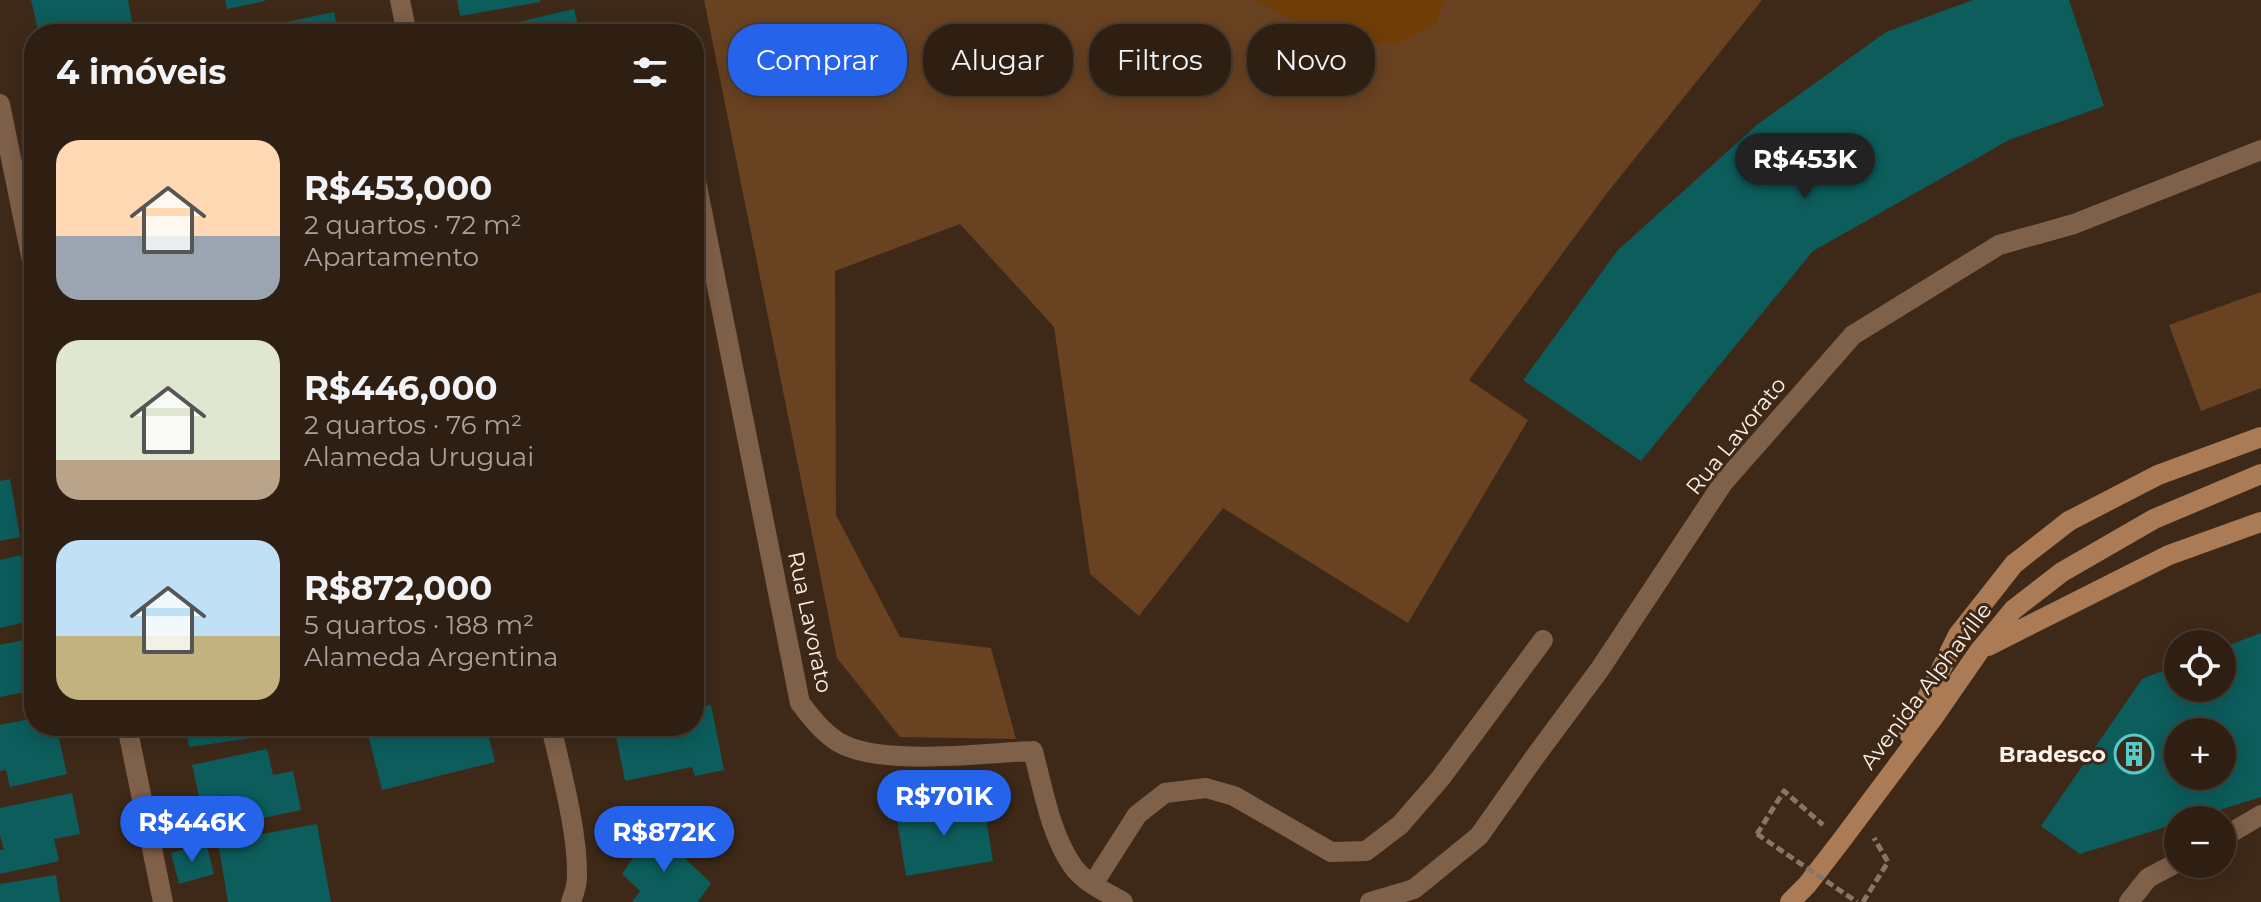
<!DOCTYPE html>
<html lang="pt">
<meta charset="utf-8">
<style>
body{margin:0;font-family:Montserrat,sans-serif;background:#3a2c20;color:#f1f3f6;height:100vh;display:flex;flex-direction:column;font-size:30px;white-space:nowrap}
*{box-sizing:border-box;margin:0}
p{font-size:26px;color:#a7a29f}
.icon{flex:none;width:44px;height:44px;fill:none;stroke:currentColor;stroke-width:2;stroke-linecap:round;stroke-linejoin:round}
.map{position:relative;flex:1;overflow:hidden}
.side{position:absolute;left:24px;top:24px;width:680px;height:712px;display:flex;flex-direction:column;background:#2e1f12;border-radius:32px;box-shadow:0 4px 20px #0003,0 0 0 2px #493d32}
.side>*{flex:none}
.hud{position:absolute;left:728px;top:24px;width:760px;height:72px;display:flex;gap:16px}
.buttons{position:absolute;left:2164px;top:630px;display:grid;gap:16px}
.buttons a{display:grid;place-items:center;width:72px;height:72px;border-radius:50%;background:#2e1f12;box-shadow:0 4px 20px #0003,0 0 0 2px #493d32;font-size:40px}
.price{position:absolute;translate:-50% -68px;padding:0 18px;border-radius:28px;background:#2563eb;color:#fff;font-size:26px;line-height:52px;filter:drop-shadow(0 2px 4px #0008)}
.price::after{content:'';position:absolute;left:50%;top:48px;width:24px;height:18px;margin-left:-12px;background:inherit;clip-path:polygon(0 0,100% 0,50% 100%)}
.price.selected{background:#222;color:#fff}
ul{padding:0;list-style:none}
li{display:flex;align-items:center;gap:24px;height:200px;padding:0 32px}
li span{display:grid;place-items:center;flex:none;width:224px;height:160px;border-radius:24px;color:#555}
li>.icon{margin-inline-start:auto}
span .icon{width:96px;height:96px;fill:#fffc;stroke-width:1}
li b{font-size:34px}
h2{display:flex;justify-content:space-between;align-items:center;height:96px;padding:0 32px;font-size:34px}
.chip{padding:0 28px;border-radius:32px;background:#2e1f12;box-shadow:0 4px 20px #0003,0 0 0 2px #493d32;font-size:28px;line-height:72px}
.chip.selected{background:#2563eb;color:#fff}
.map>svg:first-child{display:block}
</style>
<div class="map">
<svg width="2261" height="902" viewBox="0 0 2261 902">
<rect width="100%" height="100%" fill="#3e2918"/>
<path fill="#694221" d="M704 0H1762L1607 193 1469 380 1528 420 1408 623 1223 508 1139 616 1090 574 1054 327 960 224 835 271 836 515 900 637 991 648 1016 739 900 737 837 658Z
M2261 292V388L2201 411 2169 325Z"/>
<path fill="#703d07" d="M1254 0H1444L1437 23 1399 43 1336 41Z"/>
<path fill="#0c5d5c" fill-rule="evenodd" d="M31 0H128L133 27 99 34H39Z
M225 0H265V1L227 9Z
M457 0H540V2L460 16Z
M1973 0H2069L2104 106 2009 140 1813 251 1641 461 1523 380 1618 250 1758 124 1886 32Z
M574 9 580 34H471V33Z
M334 12 339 34H244L243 31Z
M703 375 706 391 694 393V376Z
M10 479 20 537 0 541V481Z
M21 555 28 589 24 590 30 621 0 628V560Z
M2261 633V797L2187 820H2178V823L2080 854 2041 826 2142 679 2178 665V688H2222V648ZM2178 732H2222V776H2178Z
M33 638 34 690 0 697V645Z
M711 705 724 770 695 776 692 767 625 781 614 726H694V708Z
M34 718V726H56L67 774 10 787 6 770 0 771V725Z
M186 726H265L267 736 189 747Z
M303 726H334V729L305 735Z
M366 726H486L495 762 382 790Z
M267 749 273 775 293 771 301 810 231 825 225 795 200 800 192 765Z
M72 793 80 834 54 839 59 861 0 874V850H4L0 835V808Z
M983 799 993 861 906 876 896 814Z
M317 824 331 902H228L218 842Z
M653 828 711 883 698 902H632L640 891 622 874Z
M206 843 214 874 179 884 171 853Z
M56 875 60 902H0V884Z"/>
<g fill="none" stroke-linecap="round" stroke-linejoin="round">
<path stroke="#877668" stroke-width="5" stroke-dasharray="8 4" stroke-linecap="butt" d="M1757 834 1784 791 1823 825
M1863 902 1888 862 1874 838"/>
<path stroke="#7f6049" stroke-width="20" d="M694 171 800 703C812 718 822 732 838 742 880 767 983 753 1033 751 1043 788 1050 833 1072 865 1083 882 1106 892 1123 902
M2222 838 2261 815
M1093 884 1137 815 1165 793 1206 788 1234 796 1331 852 1366 851 1400 825 1440 779 1543 640
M1370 902 1414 889 1479 836 1534 758 1600 669 1723 483 1853 335 1999 245 2074 224 2261 150
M2129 902 2148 878 2178 862"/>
<path stroke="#7f6049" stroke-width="20" d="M400 0 407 34
M0 104 34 271
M127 726 163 902
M551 726C561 771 578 832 577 877 577 886 574 894 571 902"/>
<path stroke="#ab7b55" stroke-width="20" d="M1988 646 2169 555 2261 522
M1909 734 1958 635 2014 564 2069 521 2158 475 2261 437
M1790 902 1807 885 1841 841 1933 718 1980 650 2013 610 2062 572 2154 519 2261 474"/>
<path stroke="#877668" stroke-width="5" stroke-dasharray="8 4" stroke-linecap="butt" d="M1757 834 1857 902"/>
</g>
<defs>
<symbol id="building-ring" viewBox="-11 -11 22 22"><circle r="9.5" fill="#3e2918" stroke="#53cdcb" stroke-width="1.5"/><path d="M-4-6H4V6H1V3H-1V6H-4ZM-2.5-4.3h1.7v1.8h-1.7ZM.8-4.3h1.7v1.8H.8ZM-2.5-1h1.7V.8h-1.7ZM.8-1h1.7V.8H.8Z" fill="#53cdcb"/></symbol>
</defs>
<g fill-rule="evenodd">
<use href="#building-ring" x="2112" y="732" width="44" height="44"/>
</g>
<g text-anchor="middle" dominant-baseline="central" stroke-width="6" stroke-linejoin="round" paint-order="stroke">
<g font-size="22" fill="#fdf2e9" stroke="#3e2918">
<text transform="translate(1736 436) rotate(-51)">Rua Lavorato</text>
<text transform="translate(810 622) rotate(78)">Rua Lavorato</text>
<text transform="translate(1926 686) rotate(-53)">Avenida Alphaville</text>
</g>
<g font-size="22" font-weight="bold" fill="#fdf2e9" stroke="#3e2918" text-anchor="end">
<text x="2106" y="754">Bradesco</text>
</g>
</g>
</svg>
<div class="buttons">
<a><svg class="icon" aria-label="locate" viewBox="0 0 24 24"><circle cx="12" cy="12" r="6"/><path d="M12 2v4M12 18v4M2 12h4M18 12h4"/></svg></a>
<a>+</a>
<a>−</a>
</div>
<b class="price selected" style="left:1805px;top:201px">R$453K</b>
<b class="price" style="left:944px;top:838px">R$701K</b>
<b class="price" style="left:192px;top:864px">R$446K</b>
<b class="price" style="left:664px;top:874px">R$872K</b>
<div class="hud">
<a class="chip selected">Comprar</a>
<a class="chip">Alugar</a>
<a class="chip">Filtros</a>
<a class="chip">Novo</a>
</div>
<section class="side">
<h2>4 imóveis<svg class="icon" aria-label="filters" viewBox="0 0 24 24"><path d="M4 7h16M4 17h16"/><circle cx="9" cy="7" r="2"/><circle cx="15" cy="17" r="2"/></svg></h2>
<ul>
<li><span style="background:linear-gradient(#ffd9b3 60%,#9aa5b1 0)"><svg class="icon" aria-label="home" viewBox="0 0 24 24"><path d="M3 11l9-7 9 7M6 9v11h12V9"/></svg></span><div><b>R$453,000</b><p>2 quartos · 72 m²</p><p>Apartamento</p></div></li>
<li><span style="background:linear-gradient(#dfe7d0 75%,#b9a48a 0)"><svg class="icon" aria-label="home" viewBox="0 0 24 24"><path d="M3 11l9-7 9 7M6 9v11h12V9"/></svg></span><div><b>R$446,000</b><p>2 quartos · 76 m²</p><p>Alameda Uruguai</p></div></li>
<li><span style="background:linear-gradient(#bfe0f5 60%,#c2b280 0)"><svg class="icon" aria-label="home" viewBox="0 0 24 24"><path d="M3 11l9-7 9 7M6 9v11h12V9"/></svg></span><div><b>R$872,000</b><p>5 quartos · 188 m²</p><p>Alameda Argentina</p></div></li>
</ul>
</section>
</div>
